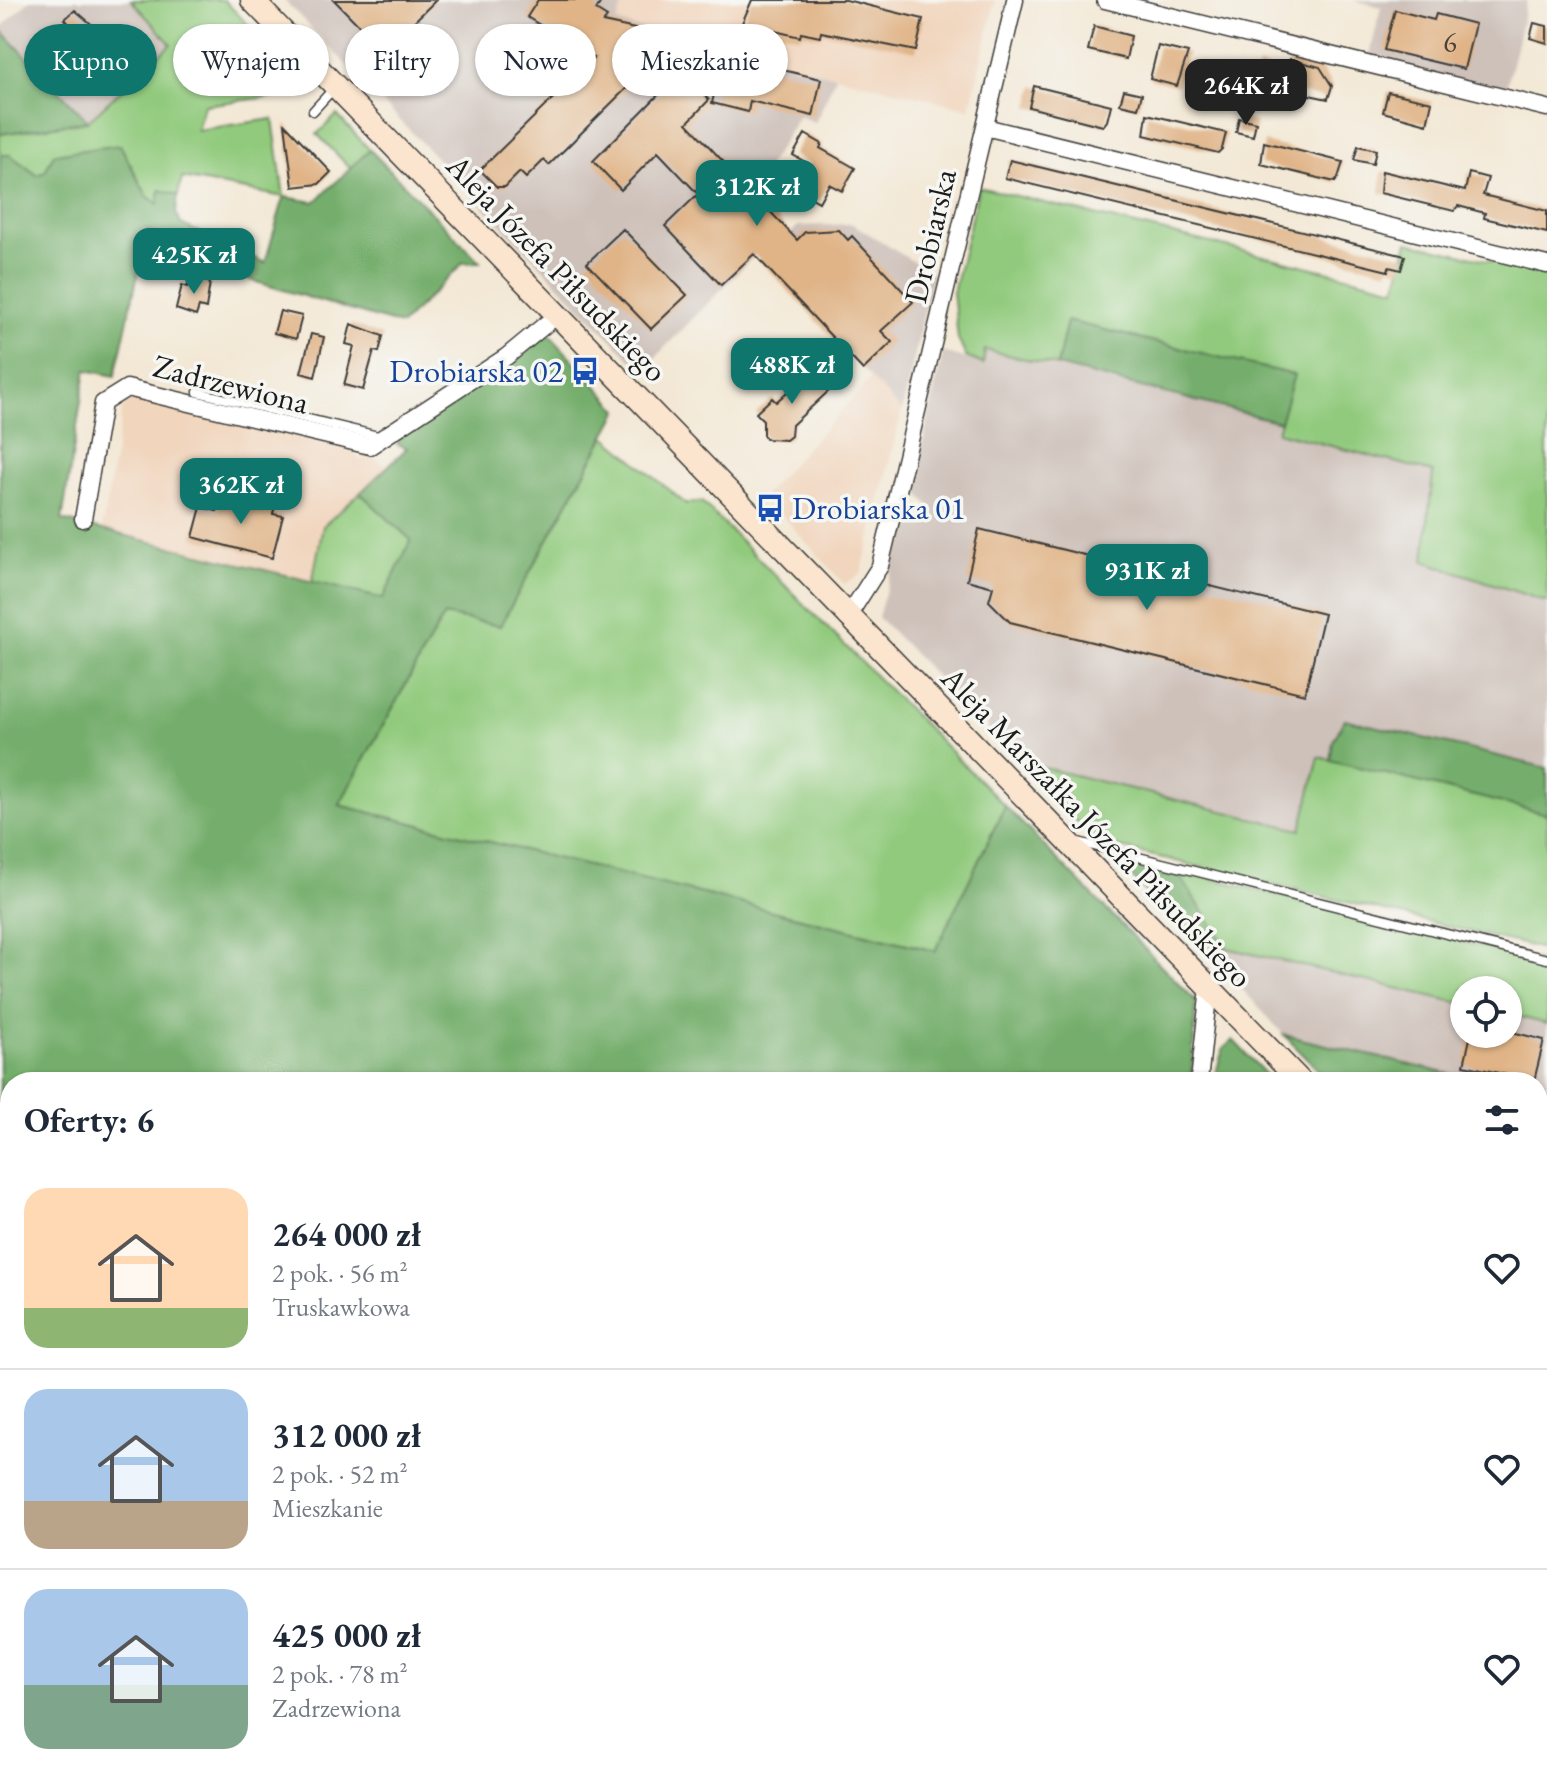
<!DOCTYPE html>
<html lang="pl">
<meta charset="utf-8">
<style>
body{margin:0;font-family:"EB Garamond",serif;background:#f2f2f3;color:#1f2937;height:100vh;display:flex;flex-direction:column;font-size:30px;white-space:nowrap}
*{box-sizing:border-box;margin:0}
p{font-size:26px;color:#747a83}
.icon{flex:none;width:44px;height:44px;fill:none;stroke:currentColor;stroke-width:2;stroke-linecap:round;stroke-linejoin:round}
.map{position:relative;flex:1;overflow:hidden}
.panel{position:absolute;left:0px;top:1072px;width:1548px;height:714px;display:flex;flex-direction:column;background:#fff;border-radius:32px 32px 0 0;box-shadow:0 2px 6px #0004}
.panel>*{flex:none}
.guide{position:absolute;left:24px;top:24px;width:800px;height:72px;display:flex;gap:16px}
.buttons{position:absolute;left:1450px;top:976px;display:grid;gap:16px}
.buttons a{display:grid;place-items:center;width:72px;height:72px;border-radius:50%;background:#fff;box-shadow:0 2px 6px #0004;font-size:40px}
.price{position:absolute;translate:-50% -68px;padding:0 18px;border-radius:16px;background:#0f766e;color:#fff;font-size:26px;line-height:52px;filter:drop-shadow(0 2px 4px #0008)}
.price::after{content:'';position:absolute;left:50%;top:48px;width:24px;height:18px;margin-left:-12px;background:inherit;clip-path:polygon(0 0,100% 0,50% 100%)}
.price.on{background:#222;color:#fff}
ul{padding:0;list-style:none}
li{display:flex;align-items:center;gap:24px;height:200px;padding:0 24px}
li+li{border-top:2px solid #e0e1e3}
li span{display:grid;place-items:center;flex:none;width:224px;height:160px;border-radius:24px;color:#555}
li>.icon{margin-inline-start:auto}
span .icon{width:96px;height:96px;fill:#fffc;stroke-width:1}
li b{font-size:34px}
h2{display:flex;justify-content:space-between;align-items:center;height:96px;padding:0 24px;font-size:34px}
.chip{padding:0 28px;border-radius:36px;background:#fff;box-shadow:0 2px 6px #0004;font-size:28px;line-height:72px}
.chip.on{background:#0f766e;color:#fff}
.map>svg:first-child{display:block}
</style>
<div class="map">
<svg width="1547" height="1785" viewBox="0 0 1547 1785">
<rect width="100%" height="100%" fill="#f6f6f2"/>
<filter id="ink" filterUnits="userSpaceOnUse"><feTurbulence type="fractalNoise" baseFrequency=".0125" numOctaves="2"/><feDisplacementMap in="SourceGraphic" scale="16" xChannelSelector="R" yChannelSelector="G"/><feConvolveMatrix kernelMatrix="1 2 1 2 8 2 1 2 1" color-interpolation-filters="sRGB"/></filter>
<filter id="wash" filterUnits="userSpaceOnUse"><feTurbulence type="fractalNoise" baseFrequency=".006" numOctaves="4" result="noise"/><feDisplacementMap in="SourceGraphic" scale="32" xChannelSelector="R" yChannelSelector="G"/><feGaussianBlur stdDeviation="1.8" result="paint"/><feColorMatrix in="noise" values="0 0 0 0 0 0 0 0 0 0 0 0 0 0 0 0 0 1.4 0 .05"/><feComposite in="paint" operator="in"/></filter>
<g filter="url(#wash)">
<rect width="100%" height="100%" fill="#f3e8d5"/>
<path fill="#f1d5bd" d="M624 0H995L970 109 617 22Z
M871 378 902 411 861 574 844 584 764 495Z
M137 396 355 451 359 460 369 454 387 467 408 447 383 599 102 530 123 406Z"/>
<path fill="#cec1ba" d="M30 0H131L171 43 88 121 0 29Z
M284 0H624L617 22 836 76 815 123 799 116 752 192 791 233 798 226 853 224 933 274 902 411 755 255 642 371Z
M1353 0H1527L1505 93 1369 59 1381 7Z
M984 350 1280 422 1278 433 1433 472 1424 561 1547 602V768L1345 719 1333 741 1330 760 1319 758 1302 830 1020 762 989 731 987 721 978 710 970 711 878 617 904 527 926 518 929 505 913 488 943 352 983 364Z
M1199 942 1464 1004V1034H1508V1014L1547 1024V1097L1538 1095V1082H1483L1284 1035Z"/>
<path fill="#91ca7d" stroke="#56734c" stroke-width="2" d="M131 0H224L298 76 294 94 204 105 197 130 273 119 284 197 182 178 178 195 160 190 158 204 147 196 120 145 50 161 45 172 37 175 10 155H0V134L88 121 171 44Z
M337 115 370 150 350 168 317 134Z
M979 187 1396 288 1408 242 1547 274V602L1424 561 1433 472 1277 432 1293 375 1067 321 1057 366 985 350 983 364 966 357 958 339 953 292Z
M605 436 686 504 702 502 1005 806 936 951 339 805 444 615 500 626Z
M360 493 412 540 383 599 312 582 323 526Z
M1319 757 1547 814V950L1096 842 1020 762 1301 830Z
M1175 869 1547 963V1024L1508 1014V990H1464V1004L1227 948Z
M1538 1203 1547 1205V1305L1538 1295Z
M1538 1415 1547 1417V1546L1538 1538Z"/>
<path fill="#74ae6c" stroke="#486544" stroke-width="2" d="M0 29 88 121 0 134Z
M120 145 147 196 158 204 160 190 178 195 176 213 181 224 265 263 284 197 315 202 370 150 480 262 463 263 401 325 253 281 148 230 115 376 86 370 62 520 383 599 411 540 360 493 407 448 397 444 402 436 548 333 619 410 500 626 444 615 339 805 935 951 1005 806 1196 1001 1191 1082H10V1776H1132L1133 1785H0V155H10L37 175 45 172 54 154Z
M1067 321 1294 375 1280 422 1057 366Z
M1345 719 1547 768V814L1330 760 1333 741Z
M1107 854 1175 869 1227 948 1199 942Z
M1284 1035 1483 1082H1330Z
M1233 1040 1273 1082H1213L1223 1049Z
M1538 1095 1547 1097V1161L1538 1159Z
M1538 1718 1547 1720V1785H1503L1505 1776H1538Z
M1259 1776H1329L1366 1785H1257Z"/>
<g id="blocks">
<path fill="#e0b487" d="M334 0H436L384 51Z
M538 0H602L596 10 607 17 603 22 677 38 549 165 544 160 526 178 520 172 505 187H497L480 170 594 58 527 17Z
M752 0H846L923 19 916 51 821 32 820 37 801 33 800 37 742 23Z
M75 10 97 29 90 35 98 44 80 59 63 40 74 30 65 19Z
M1395 10 1434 20 1436 14 1475 24 1464 69 1384 50Z
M1534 23 1547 26V43L1530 38Z
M1094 26 1131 36 1126 59 1088 50Z
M1158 46 1188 53 1177 86 1150 79Z
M723 56 821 79 813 116 750 101 748 112 712 103Z
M1290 59 1320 67 1332 86 1328 99 1253 83 1258 65 1287 73Z
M681 72 709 100 687 123 797 240 805 232 839 230 848 240 852 236 913 302 881 331 892 342 863 370 754 254 721 285 665 226 698 194 658 152 621 190 593 161Z
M1034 86 1111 105 1107 121 1103 126 1029 107Z
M1124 90 1142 94 1138 108 1120 104Z
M1388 92 1432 102 1427 124 1383 112Z
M1147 114 1226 133 1222 149 1218 153 1144 135Z
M1239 118 1256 122 1253 136 1236 132Z
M285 124 331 172 319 184 293 187Z
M805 134 822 144 820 148 855 168 842 191 829 184 819 202 795 188 809 164 793 155Z
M1264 142 1343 162 1338 178 1335 182 1261 164Z
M1358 146 1376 150 1373 164 1354 160Z
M1010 160 1405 256 1401 270 1389 267 1388 271 1005 178Z
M1382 171 1465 191 1469 173 1488 178 1483 195 1547 211V233L1484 218 1485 213 1458 206 1454 211 1380 193Z
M623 229 687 295 651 329 587 263Z
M190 277 210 282 206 309 199 307 196 316 176 309 182 285 188 287Z
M280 311 302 316 296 339 274 333Z
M351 324 383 336 379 352 374 351 363 390 344 385 354 346 346 344Z
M311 334 324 337 315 377 301 373Z
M814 368 832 388 792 425 791 436 786 440 767 439 763 435V420L756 413 772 398 776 402Z
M242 497 275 506 273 514 283 516 272 558 193 537 201 507 217 511 222 501 240 505Z
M979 529 1324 614 1305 694 1010 622 989 601 993 587 967 580Z
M1508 1031 1544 1040 1534 1081 1464 1065 1471 1034Z"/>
</g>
</g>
<g filter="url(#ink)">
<use href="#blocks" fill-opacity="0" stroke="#3c3b38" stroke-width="2"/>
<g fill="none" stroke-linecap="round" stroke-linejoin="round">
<defs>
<path id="lane" d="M313 111 335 87
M198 392 382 437
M1078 842 1547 959
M1538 1406 1547 1408"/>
<path id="street" d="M1105 0 1547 108
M985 127 1547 265
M83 519 103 403 127 388 370 446 506 357 557 315
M847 618 880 566 1015 0
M1199 1082 1209 987
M1538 1197 1547 1199
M1538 1547 1547 1553
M1140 1776 1141 1785
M1377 1776 1413 1785"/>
<path id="secondary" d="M252 0 1301 1082
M1538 1326 1547 1335"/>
</defs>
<use href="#lane" stroke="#3c3b38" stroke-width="11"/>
<use href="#street" stroke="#3c3b38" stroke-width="19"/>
<use href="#secondary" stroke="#3c3b38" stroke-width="25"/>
<use href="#lane" stroke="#fff" stroke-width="8"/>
<use href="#street" stroke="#fff" stroke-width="16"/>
<use href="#secondary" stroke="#fbe5cf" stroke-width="22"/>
</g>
</g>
<defs>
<symbol id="bus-bare" viewBox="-9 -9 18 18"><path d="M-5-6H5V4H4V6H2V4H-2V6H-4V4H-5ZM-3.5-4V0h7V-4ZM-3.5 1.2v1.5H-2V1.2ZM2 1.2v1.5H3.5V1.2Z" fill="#1a4fb4" stroke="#f6f6f2" stroke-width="2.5" paint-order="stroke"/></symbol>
</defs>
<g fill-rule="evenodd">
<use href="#bus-bare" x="565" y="351" width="40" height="40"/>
<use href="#bus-bare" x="750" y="488" width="40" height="40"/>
</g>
<g text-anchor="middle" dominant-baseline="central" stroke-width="7" stroke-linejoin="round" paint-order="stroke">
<g font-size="28" fill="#4d4237">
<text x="1450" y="42">6</text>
</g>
<g font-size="32" fill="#1c1c1c" stroke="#f6f6f2">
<text transform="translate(930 236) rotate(-77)">Drobiarska</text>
<text transform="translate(557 268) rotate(46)">Aleja Józefa Piłsudskiego</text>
<text transform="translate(231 384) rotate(14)">Zadrzewiona</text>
<text transform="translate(1097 827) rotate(46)">Aleja Marszałka Józefa Piłsudskiego</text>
</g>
<g font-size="32" fill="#164399" stroke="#f6f6f2" text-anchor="end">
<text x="563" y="371">Drobiarska 02</text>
<text x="792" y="508" text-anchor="start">Drobiarska 01</text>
</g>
</g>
</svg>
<div class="buttons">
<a><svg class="icon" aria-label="locate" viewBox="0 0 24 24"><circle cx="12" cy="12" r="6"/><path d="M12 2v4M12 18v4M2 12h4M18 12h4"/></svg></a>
</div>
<b class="price on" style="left:1246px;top:127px">264K zł</b>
<b class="price" style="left:757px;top:228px">312K zł</b>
<b class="price" style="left:194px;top:296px">425K zł</b>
<b class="price" style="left:792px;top:406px">488K zł</b>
<b class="price" style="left:241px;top:526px">362K zł</b>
<b class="price" style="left:1147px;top:612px">931K zł</b>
<div class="guide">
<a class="chip on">Kupno</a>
<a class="chip">Wynajem</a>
<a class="chip">Filtry</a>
<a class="chip">Nowe</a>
<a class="chip">Mieszkanie</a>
</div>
<section class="panel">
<h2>Oferty: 6<svg class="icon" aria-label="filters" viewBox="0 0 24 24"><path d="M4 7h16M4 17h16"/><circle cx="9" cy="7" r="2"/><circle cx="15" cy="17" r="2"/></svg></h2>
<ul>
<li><span style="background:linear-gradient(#ffd9b3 75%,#8fb573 0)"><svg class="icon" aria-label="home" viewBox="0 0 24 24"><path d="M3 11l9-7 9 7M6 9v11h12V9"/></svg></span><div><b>264 000 zł</b><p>2 pok. · 56 m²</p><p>Truskawkowa</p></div><svg class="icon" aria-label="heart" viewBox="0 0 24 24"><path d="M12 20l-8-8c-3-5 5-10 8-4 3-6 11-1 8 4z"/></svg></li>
<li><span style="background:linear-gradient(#a9c7e8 70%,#b9a48a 0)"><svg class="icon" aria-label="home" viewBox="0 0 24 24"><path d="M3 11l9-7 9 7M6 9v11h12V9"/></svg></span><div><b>312 000 zł</b><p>2 pok. · 52 m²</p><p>Mieszkanie</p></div><svg class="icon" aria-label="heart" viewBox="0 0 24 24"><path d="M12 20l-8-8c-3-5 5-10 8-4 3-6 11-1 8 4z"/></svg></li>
<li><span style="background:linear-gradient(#a9c7e8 60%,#7fa58c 0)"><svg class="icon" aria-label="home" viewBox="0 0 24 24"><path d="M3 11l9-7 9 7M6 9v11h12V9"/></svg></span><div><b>425 000 zł</b><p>2 pok. · 78 m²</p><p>Zadrzewiona</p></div><svg class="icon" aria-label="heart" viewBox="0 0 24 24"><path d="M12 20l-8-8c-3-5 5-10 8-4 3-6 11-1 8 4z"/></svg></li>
</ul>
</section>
</div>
